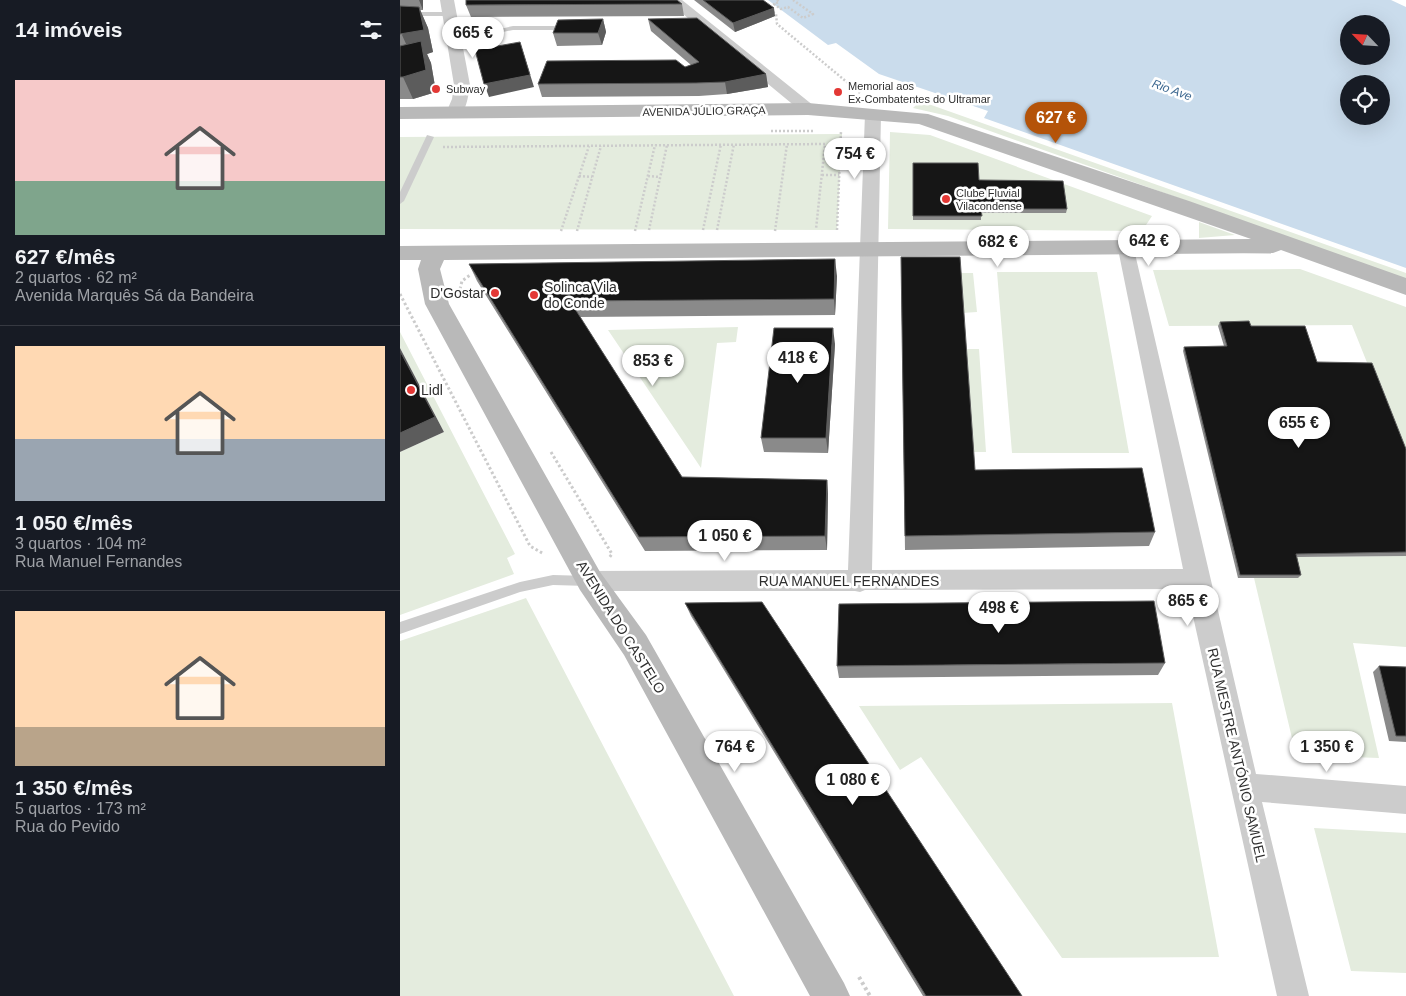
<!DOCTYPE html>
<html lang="pt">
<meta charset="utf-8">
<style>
body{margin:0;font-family:Helvetica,sans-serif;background:#20242c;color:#f1f3f6;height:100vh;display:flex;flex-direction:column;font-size:19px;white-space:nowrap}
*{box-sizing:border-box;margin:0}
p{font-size:16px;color:#9ea1a6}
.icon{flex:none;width:28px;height:28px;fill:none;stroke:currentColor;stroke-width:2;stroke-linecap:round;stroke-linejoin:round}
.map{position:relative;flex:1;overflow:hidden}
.sheet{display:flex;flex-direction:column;background:#171b24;width:400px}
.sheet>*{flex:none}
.needle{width:32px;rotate:295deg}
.tools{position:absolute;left:940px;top:15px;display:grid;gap:10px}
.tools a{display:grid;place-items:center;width:50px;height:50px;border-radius:50%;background:#171b24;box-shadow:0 5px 20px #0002;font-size:25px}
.price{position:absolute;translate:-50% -42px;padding:0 11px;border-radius:18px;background:#fff;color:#222;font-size:16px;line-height:32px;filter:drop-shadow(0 1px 2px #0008)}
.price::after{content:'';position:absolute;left:50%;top:30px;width:15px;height:11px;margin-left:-8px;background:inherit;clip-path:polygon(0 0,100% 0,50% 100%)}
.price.selected{background:#b45309;color:#fff}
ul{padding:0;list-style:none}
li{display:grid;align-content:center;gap:10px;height:265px;padding:0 15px}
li+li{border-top:1px solid #363941}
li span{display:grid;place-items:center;height:155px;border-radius:0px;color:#555}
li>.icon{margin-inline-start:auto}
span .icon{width:90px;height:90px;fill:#fffc;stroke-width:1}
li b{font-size:21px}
h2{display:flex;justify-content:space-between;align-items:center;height:60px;padding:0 15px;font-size:21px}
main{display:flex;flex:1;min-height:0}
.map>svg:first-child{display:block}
</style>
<main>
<section class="sheet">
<h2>14 imóveis<svg class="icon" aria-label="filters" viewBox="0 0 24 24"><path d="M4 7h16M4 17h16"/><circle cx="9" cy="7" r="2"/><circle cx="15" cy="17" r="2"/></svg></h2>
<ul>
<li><span style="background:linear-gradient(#f6c9c9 65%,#7fa58c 0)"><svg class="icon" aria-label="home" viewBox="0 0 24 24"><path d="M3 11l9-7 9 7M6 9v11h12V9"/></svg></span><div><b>627 €/mês</b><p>2 quartos · 62 m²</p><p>Avenida Marquês Sá da Bandeira</p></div></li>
<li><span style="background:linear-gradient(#ffd9b3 60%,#9aa5b1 0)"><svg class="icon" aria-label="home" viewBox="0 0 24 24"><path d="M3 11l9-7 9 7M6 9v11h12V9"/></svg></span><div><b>1 050 €/mês</b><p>3 quartos · 104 m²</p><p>Rua Manuel Fernandes</p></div></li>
<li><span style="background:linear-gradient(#ffd9b3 75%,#b9a48a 0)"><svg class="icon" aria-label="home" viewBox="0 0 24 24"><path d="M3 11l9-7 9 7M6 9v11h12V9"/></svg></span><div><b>1 350 €/mês</b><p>5 quartos · 173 m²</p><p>Rua do Pevido</p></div></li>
</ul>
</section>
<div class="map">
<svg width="1006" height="996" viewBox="0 0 1006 996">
<rect width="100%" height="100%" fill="#fff"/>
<path fill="#e4ecde" d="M520 101 1006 273V279L548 116 513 108Z
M490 132 530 135 752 216 742 231 488 229Z
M442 134 437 230 0 229V137Z
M799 222 835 235 799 238Z
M900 269 1006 307V460L952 325 769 326 753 270Z
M597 272H697L729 453H612Z
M559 273H573L577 312 562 313Z
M338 327 336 342 317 343 301 468 208 330Z
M0 332 115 554 107 558 114 574 0 615V452L44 432 0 348Z
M564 349H579L586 452H572Z
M1006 556V647L953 643 979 758 896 755 854 578H898L894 557Z
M126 598 334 996H0V641Z
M772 703 819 957 662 958 521 757 500 770 459 706Z
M914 828 1006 833V973L951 971Z"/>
<path fill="#cadcec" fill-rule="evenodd" d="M368 0H991L1006 7V268L584 118 588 111 479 74 436 43 428 45ZM949 24H981V56H949ZM949 84H981V116H949Z"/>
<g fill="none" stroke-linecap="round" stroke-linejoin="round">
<path stroke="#ccc" stroke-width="2.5" stroke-dasharray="2 2" stroke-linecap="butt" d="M377 0 379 2 374 4 381 9 388 7 403 18 413 14 393 0
M373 12 376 14 377 24 460 93
M371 131H413
M43 147 425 144 416 229
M422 175H439
M179 176 192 177
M248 176 260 177
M249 230 267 145
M303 230 321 144
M317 230 334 144
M437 230 441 131
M161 231 189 146
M177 231 201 146
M235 231 255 145
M375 231 387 144"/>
<path stroke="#ccc" stroke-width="3" stroke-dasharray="2.5 2.5" stroke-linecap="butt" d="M60 289 62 281 70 275
M0 294 130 546 144 554
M151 452 212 554 209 558"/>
<path stroke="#ccc" stroke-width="4" stroke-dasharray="3 3" stroke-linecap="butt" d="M459 977 470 996"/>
<path fill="#ccc" fill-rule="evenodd" d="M0 12H48L52 14 48 16H0Z
M113 26H169L173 28 169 30H113L54 42 50 40Z
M27 135 34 137 4 201 0 204V192Z
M153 575 188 576 192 577 194 581 192 585 188 586 153 585 120 592 0 634V622L120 582Z"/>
<path fill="#ccc" fill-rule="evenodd" d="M40 0H54L70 85C68 96 67 115 54 118L46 113 52 99 54 85Z
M266 0H282L414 106 416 109 414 112H402Z
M473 109 481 114 472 570 783 569 718 249 721 245 727 243 733 245 856 774 1006 786V814L862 802 909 996H877L787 589 465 590 460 592 455 591H190L182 588 178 581 182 574 190 571 448 570 465 114Z"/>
<path fill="#b9b9b9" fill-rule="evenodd" d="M408 103 528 114 789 201 1006 278V295L881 250 873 253 44 260 40 269 49 304 200 572 246 635 444 983 450 996H410L224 655 180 590 25 304 18 269 21 260H0V246L851 239 519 124 408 115 0 119V107Z"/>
</g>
<path fill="#8a8a8a" d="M0 0H23V10H20L28 28 33 52 27 54 31 63 36 92 13 99H0Z
M294 0H363L375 16 335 32Z
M282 4 284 16 71 17 66 5Z
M203 19 206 32 202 45 157 46 153 33Z
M248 19 366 74 368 87 327 94 299 96 142 97 138 84 285 67 291 65 251 31Z
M513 163 579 180 667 209 666 213H581V220H513Z
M501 257 575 470 755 532 749 546 505 550Z
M69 264 437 276 435 315 180 317 282 477 427 480 428 494 427 550 245 551 77 281Z
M820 322 851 326 917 362 1006 449V556L897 557 901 575 898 578H838L783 351 784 347 824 346 818 326Z
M435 344 428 453 364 452 361 438Z
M285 603 622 996H523L291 616Z
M765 663 758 675 439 678 437 666Z
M979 666 1006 667V742L989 741 973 672Z"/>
<path fill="#5c5c5c" d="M19 0H23V10Z
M19 7 28 28 33 52 27 54 31 63 36 92 13 99 3 77 12 57 2 35Z
M374 8 375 16 335 32 333 23Z
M203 19 206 32 202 45 198 33Z
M120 42 134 87 89 97 84 84Z
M366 74 368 87 327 94 325 82Z
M435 259 437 276 435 315 434 299Z
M433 328 435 344 428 453 426 438Z
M0 348 44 432 0 452Z
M427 480 428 494 427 550 425 536Z"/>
<path fill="#161616" stroke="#5c5c5c" d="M66 0H277L282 4 66 5Z
M303 0H363L374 8 333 23Z
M0 6 19 7 24 30 0 34Z
M297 18 366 74 325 82 296 83 138 84 147 61 276 60 285 67 299 62 248 19Z
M203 19 198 33H153L158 20Z
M21 41 26 70 3 77H0V46Z
M120 42 130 75 84 84 75 50Z
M513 163H578L579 180 663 181 667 209H581L582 216H513Z
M501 257H560L575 470 742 468 755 532 505 536Z
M435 259 434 299 170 301 282 477 427 480 425 536 239 537 69 264Z
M849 321 851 326H905L917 362 972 363 1006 449V552L896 554 901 575H840L784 347 827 346 820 322Z
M374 328H433L426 438H361Z
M0 351 35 417 0 433Z
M754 601 765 663 437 666 439 604Z
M362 602 622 996H526L285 603Z
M979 666 1006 667V736H996Z"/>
<g fill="#e33835" stroke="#fff" stroke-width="2">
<circle cx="36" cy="89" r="5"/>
<circle cx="438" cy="92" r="5"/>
<circle cx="546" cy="199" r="5"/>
<circle cx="95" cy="293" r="5"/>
<circle cx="134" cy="295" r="5"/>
<circle cx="11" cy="390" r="5"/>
</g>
<g text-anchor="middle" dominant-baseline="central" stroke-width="5" stroke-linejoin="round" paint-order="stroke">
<g font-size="11" fill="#2f2f2f" stroke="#fff" text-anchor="start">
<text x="448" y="86">Memorial aos<tspan x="448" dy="13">Ex-Combatentes do Ultramar</tspan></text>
<text x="46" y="89">Subway</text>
<text x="556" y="193">Clube Fluvial<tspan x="556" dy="13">Vilacondense</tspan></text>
</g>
<g font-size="11" fill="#2f2f2f" stroke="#fff">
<text transform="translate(304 111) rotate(-1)">AVENIDA JÚLIO GRAÇA</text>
</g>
<g font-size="12" font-style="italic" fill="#3e6991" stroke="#fff">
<text transform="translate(772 90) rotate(20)">Rio Ave</text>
</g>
<g font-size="14" fill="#2f2f2f" stroke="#fff" text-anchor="start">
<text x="144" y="287">Solinca Vila<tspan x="144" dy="16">do Conde</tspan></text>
<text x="85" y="293" text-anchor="end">D'Gostar</text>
<text x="21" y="390">Lidl</text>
</g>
<g font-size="14" fill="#2f2f2f" stroke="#fff">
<text x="449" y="581">RUA MANUEL FERNANDES</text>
<text transform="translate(221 627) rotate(58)">AVENIDA DO CASTELO</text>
<text transform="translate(837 755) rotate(77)">RUA MESTRE ANTÓNIO SAMUEL</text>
</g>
</g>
</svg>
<div class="tools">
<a><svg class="needle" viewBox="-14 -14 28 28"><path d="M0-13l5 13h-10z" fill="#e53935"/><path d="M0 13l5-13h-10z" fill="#9ea1a6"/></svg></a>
<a><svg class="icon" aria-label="locate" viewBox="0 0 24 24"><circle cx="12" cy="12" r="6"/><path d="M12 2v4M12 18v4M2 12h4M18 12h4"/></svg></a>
</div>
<b class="price" style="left:73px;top:59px">665 €</b>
<b class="price selected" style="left:656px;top:144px">627 €</b>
<b class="price" style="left:455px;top:180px">754 €</b>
<b class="price" style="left:749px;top:267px">642 €</b>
<b class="price" style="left:598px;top:268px">682 €</b>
<b class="price" style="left:398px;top:384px">418 €</b>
<b class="price" style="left:253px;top:387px">853 €</b>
<b class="price" style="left:899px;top:449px">655 €</b>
<b class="price" style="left:325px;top:562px">1 050 €</b>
<b class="price" style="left:788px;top:627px">865 €</b>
<b class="price" style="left:599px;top:634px">498 €</b>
<b class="price" style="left:335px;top:773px">764 €</b>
<b class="price" style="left:927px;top:773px">1 350 €</b>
<b class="price" style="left:453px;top:806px">1 080 €</b>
</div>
</main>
